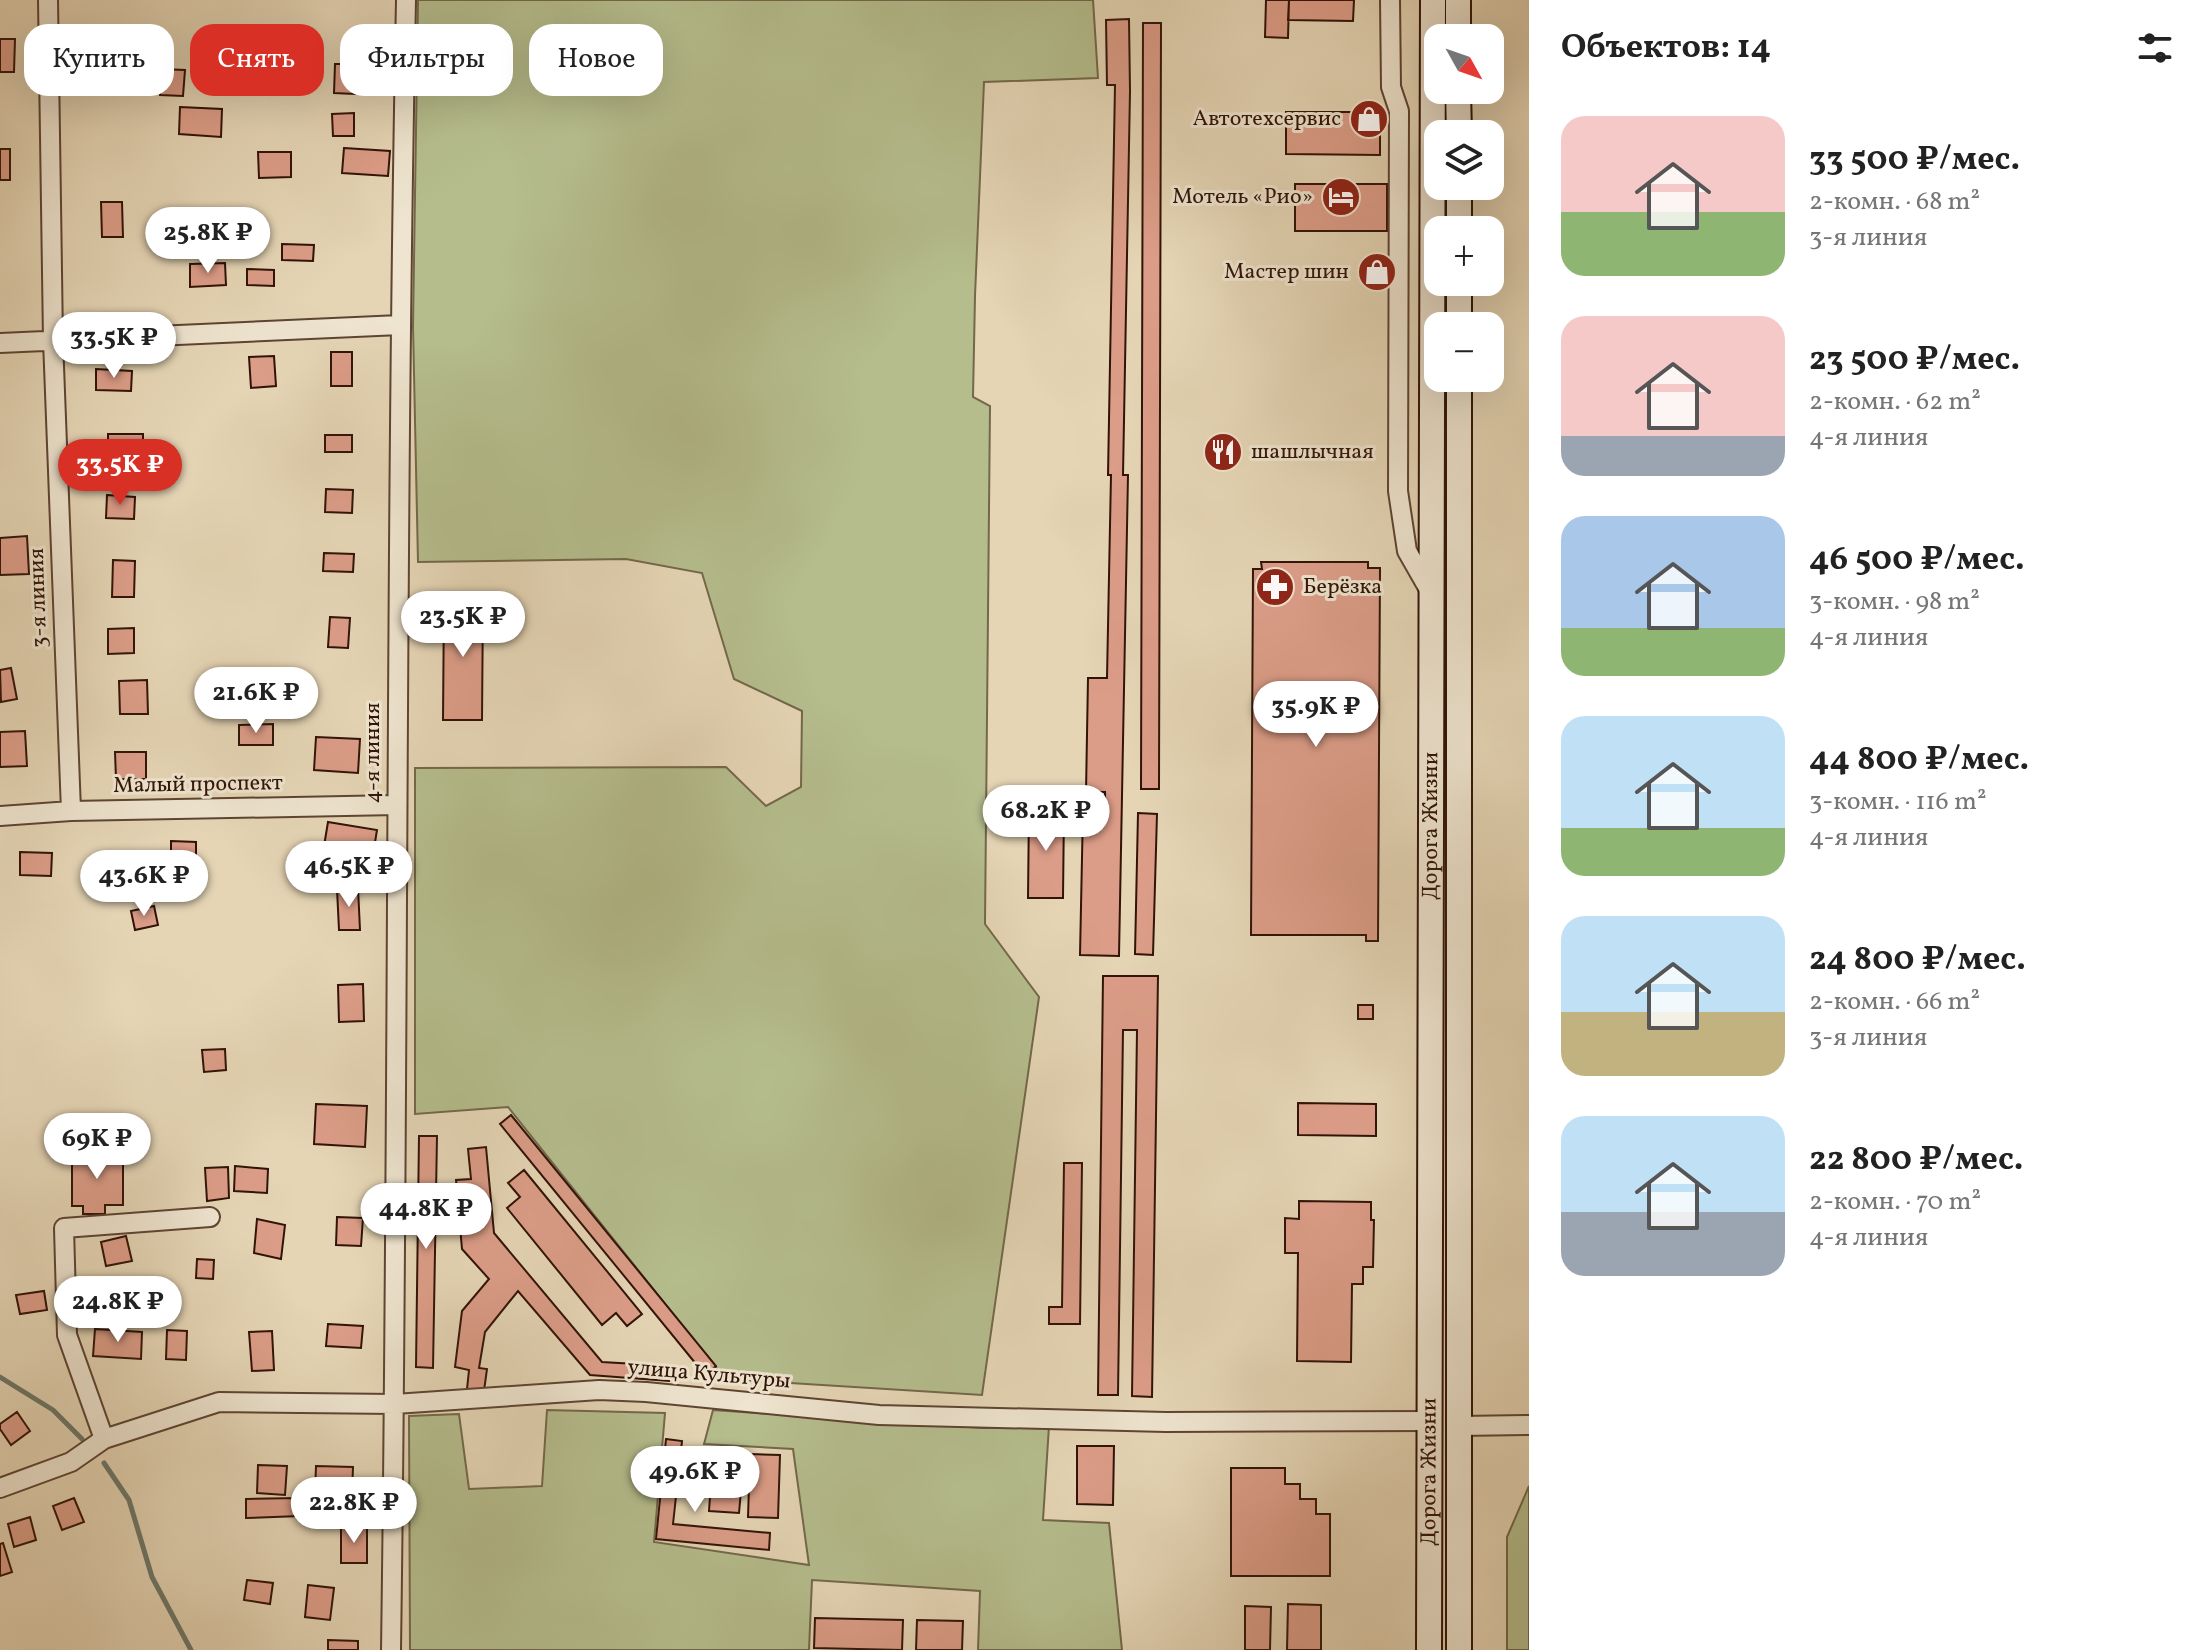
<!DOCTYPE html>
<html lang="ru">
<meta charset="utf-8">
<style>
body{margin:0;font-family:Vollkorn,serif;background:#f6f6f6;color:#222;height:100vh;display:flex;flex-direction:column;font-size:30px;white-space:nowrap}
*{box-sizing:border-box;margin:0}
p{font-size:26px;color:#767676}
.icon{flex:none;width:44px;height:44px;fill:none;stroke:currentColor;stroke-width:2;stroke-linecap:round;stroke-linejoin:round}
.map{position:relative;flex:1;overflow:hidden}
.panel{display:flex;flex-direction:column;background:#fff;width:680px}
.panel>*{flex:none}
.banner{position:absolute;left:24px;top:24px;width:760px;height:72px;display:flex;gap:16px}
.needle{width:52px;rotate:130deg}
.tools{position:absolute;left:1424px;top:24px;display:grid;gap:16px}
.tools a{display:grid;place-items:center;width:80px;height:80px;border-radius:16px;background:#fff;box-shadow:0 8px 32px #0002;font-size:40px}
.price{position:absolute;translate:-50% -68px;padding:0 18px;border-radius:28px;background:#fff;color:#222;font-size:26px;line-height:52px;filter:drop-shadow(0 2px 4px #0008)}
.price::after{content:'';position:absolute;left:50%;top:48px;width:24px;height:18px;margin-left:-12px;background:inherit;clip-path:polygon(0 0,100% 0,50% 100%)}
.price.active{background:#d93025;color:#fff}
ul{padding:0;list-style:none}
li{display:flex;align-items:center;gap:24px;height:200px;padding:0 32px}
li span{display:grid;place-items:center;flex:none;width:224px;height:160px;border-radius:24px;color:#555}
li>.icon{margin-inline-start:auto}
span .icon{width:96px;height:96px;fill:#fffc;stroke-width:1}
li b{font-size:34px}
h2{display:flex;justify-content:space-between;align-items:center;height:96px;padding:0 32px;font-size:34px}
.chip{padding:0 28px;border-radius:24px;background:#fff;box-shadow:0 8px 32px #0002;font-size:28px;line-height:72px}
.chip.active{background:#d93025;color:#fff}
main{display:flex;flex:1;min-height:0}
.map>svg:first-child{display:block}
</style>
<main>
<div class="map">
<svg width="1529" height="1650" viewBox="0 0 1529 1650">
<rect width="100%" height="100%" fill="#e5d5b5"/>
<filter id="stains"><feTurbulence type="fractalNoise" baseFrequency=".0025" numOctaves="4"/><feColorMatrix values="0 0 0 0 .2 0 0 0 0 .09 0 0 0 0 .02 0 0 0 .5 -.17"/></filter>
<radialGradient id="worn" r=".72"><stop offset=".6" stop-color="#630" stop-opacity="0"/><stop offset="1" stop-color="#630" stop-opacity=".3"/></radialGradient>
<path fill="#b5bd8d" stroke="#73684a" stroke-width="2" d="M418 0H1093L1098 78 984 82 975 296 973 397 990 406 985 924 1039 997 982 1395 725 1379 508 1107 415 1114V768L726 767 766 806 801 787 802 711 734 679 702 573 626 559 418 562 413 326Z
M547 1410 665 1413 654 1542 809 1565 793 1449 704 1444 713 1410 984 1428 1049 1426 1043 1520 1109 1523 1122 1650H978L980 1591 812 1580 809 1650H410L409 1416 459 1414 469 1489 542 1486Z
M1529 1486V1650H1507V1537Z"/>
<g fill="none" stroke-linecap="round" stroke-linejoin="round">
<path stroke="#6e7769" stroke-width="5" d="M0 1377 53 1410 82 1439
M104 1463 129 1500 152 1577 191 1650"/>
</g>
<path fill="#dc9d88" stroke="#311307" stroke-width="2" d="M1266 0H1289L1288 38 1265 37Z
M1289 0H1354L1353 21 1288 20Z
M1129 19 1130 91 1123 475H1128L1119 956 1080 955 1083 809 1105 810V792H1086L1088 678H1107L1111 475H1108L1115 85H1107L1106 20Z
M1143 23H1161L1159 789H1141Z
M106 28H131V49H106Z
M0 39H15L14 72H0Z
M335 64H356L355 94 334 93Z
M161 69 185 70 183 96 160 95Z
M180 107 222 109 221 137 179 134Z
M1286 112H1380V155L1286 154Z
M354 113V136H333L332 114Z
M344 148 390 151 388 176 342 173Z
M0 149H10V180H0Z
M258 152H291V177L259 178Z
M1295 184H1387V231H1295Z
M101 202H122L123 237H102Z
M282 244 314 245 313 261 282 260Z
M225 263 226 285 190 287V264Z
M247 269 274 270V286L247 285Z
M331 352H352V386H331Z
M274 356 276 386 251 388 249 357Z
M96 369 132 371 131 391 96 390Z
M108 434H143V454H108Z
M325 435H352V452H325Z
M326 489 353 490 352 513 325 512Z
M107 495 135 497 134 519 106 518Z
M27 536 29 574 0 575V538Z
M324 553 354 554 353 572 323 571Z
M113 560 135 561 134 597H112Z
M1261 562H1368V568H1380L1378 941H1366V935H1251L1253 569H1262Z
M444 598H483L482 720H443Z
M330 617 350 618 348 648 328 647Z
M134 628V653L108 654V629Z
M11 668 17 699 1 702 0 670Z
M147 680 148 714H120L119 681Z
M273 724V745H239V725Z
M25 731 27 766 0 767V732Z
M316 737 360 739 358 773 314 770Z
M115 752H146V779H116Z
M1029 808 1064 809 1063 898H1028Z
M1138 813 1157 814 1153 955 1135 954Z
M328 822 377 830 371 867 322 858Z
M171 841 196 842V865H171Z
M20 852 52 853 51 876 20 875Z
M358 888 360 930H339L337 889Z
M154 906 158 925 135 930 131 911Z
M1103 976H1158L1152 1397 1132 1396 1137 1030H1123L1118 1395H1098Z
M363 984 364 1021 339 1022 338 985Z
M1358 1005H1373V1019H1358Z
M225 1049 226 1070 204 1072 202 1050Z
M1298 1103 1376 1104V1136L1298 1135Z
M316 1104 367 1106 365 1147 314 1144Z
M511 1115 716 1366 705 1375 500 1124Z
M419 1136H437L433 1368 416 1367Z
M86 1147H111V1157H123V1205H105V1214H83V1206H72V1159L86 1158Z
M486 1147 494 1233 602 1362 670 1366 669 1381 590 1375 518 1291 485 1332 479 1368 487 1369 484 1391 467 1389 469 1370 455 1367 462 1311 489 1279 462 1249 456 1180 471 1179 468 1149Z
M1064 1163H1082L1080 1324H1049V1307H1062Z
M235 1166 268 1169 267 1193 234 1191Z
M228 1167 229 1198 207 1201 205 1168Z
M524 1170 642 1314 627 1326 616 1313 602 1325 507 1208 520 1197 508 1183Z
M1299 1201 1371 1202V1220H1374L1373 1267H1363V1284H1352L1351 1362 1297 1361 1298 1253H1285V1218L1299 1219Z
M337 1217 363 1218 361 1246 336 1245Z
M257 1219 285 1225 281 1259 254 1253Z
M126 1236 132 1261 106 1266 101 1242Z
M197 1259 214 1260 213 1279 196 1278Z
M44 1291 47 1310 20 1314 16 1295Z
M140 1297 142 1316 121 1319 119 1299Z
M328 1324 363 1326 361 1348 326 1346Z
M95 1329 142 1332 141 1359 93 1356Z
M167 1330 187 1331 186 1360 166 1359Z
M272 1331 274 1370 252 1371 249 1332Z
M17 1412 30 1431 11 1445 0 1429V1424Z
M666 1439 682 1441 673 1524 770 1533 769 1550 656 1539Z
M1077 1446H1114L1113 1505 1077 1504Z
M713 1453 744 1456 739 1513 709 1511Z
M750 1454 780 1455 778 1518 748 1517Z
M258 1465 287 1466 285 1495 257 1493Z
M316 1466 353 1467 352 1494 315 1493Z
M1231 1468H1285V1484H1300V1499H1316V1514H1330V1576H1231Z
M74 1498 84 1522 62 1530 53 1506Z
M299 1498 300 1516 246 1518V1499Z
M30 1517 36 1540 14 1547 8 1524Z
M341 1527H367V1563H341Z
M3 1543 12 1572 0 1576V1544Z
M247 1580 273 1583 270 1604 244 1600Z
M308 1585 334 1588 330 1620 305 1617Z
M1288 1604 1321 1605V1650H1287Z
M1245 1606 1271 1607 1270 1650H1245Z
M815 1618 903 1620 902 1650 814 1648Z
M917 1620 963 1621 962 1650H916Z
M328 1640 358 1641V1650H328Z"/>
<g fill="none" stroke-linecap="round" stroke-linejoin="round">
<defs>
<path id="street" d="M48 0 53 340 71 811
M1390 0 1391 87 1399 111 1398 491 1407 551 1431 593
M0 343 400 325
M0 816 71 811 397 805
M1460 1426 1529 1425
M104 1439 67 1335 64 1228 210 1217
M0 1488 71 1462 104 1439 219 1402 395 1404 599 1390 646 1392 879 1415 1166 1422 1431 1421
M391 1650C399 1100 395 550 406 0"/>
<g id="secondary">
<path d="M1458 0V38"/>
<path d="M1458 90 1459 134"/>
<path d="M1459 186V230"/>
<path d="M1459 282V326"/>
<path d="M1459 378V1650"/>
<path id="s1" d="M1429 1650 1433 0"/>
</g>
</defs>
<use href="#street" stroke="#5e4432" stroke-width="22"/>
<use href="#secondary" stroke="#311307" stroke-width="28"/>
<use href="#street" stroke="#eee4cf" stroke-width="18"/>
<use href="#secondary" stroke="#eee4cf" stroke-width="24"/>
</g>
<defs>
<symbol id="shop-disc" viewBox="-11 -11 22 22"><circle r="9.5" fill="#8f2418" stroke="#eee4cf"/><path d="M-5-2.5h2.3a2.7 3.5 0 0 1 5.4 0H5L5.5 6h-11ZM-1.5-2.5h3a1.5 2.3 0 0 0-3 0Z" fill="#fff"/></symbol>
<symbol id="hotel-disc" viewBox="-11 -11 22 22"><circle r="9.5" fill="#8f2418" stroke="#eee4cf"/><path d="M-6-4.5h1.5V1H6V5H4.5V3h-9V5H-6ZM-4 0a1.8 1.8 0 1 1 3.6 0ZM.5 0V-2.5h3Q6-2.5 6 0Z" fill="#fff"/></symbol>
<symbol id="restaurant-disc" viewBox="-11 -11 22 22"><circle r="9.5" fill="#8f2418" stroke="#eee4cf"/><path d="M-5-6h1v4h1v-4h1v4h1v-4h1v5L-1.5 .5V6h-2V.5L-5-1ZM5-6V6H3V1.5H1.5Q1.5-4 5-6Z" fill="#fff"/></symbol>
<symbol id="pharmacy-disc" viewBox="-11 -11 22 22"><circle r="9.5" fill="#8f2418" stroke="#eee4cf"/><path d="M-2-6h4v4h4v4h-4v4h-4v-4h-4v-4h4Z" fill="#fff"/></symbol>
</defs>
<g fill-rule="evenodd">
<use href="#shop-disc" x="1347" y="97" width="44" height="44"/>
<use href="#hotel-disc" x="1319" y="175" width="44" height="44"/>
<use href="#shop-disc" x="1355" y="250" width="44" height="44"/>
<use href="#restaurant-disc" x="1201" y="430" width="44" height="44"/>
<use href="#pharmacy-disc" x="1253" y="565" width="44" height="44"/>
</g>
<g text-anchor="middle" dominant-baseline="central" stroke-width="6" stroke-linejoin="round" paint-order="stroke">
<g font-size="22" fill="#311307" stroke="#eee4cf" text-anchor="end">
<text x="1341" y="119">Автотехсервис</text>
<text x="1313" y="197">Мотель «Рио»</text>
<text x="1349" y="272">Мастер шин</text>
<text x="1251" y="452" text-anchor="start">шашлычная</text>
<text x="1303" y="587" text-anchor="start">Берёзка</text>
</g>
<g font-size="22" fill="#311307" stroke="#eee4cf">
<text transform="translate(39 598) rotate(-92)">3-я линия</text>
<text transform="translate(373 753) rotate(-90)">4-я линия</text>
<text transform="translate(198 785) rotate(-1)">Малый проспект</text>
<text stroke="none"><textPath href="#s1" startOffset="824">Дорога Жизни</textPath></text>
<text transform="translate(709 1375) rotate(5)">улица Культуры</text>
<text stroke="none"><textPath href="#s1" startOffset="178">Дорога Жизни</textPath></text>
</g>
</g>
<rect width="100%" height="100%" filter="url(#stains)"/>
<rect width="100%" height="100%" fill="url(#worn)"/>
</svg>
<div class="tools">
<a><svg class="needle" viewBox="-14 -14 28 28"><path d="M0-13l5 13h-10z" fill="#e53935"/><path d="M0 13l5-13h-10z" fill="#767676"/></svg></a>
<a><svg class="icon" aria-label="layers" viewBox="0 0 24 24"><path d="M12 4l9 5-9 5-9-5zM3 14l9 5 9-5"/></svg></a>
<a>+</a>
<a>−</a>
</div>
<b class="price" style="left:208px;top:275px">25.8K ₽</b>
<b class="price" style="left:114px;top:380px">33.5K ₽</b>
<b class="price active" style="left:120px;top:507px">33.5K ₽</b>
<b class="price" style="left:463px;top:659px">23.5K ₽</b>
<b class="price" style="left:256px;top:735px">21.6K ₽</b>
<b class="price" style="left:1316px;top:749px">35.9K ₽</b>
<b class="price" style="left:1046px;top:853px">68.2K ₽</b>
<b class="price" style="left:349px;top:909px">46.5K ₽</b>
<b class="price" style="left:144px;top:918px">43.6K ₽</b>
<b class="price" style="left:97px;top:1181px">69K ₽</b>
<b class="price" style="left:426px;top:1251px">44.8K ₽</b>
<b class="price" style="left:118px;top:1344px">24.8K ₽</b>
<b class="price" style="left:695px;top:1514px">49.6K ₽</b>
<b class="price" style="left:354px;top:1545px">22.8K ₽</b>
<div class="banner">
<a class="chip">Купить</a>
<a class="chip active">Снять</a>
<a class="chip">Фильтры</a>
<a class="chip">Новое</a>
</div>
</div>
<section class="panel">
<h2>Объектов: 14<svg class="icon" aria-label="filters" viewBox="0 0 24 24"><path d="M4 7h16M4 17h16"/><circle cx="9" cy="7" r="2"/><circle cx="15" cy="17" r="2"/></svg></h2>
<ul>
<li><span style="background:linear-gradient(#f6c9c9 60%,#8fb573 0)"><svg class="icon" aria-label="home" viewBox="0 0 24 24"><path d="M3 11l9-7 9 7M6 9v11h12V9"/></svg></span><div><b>33 500 ₽/мес.</b><p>2-комн. · 68 m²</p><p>3-я линия</p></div></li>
<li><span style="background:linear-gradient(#f6c9c9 75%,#9aa5b1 0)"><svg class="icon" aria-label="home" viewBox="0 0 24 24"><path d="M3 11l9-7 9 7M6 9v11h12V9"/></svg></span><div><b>23 500 ₽/мес.</b><p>2-комн. · 62 m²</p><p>4-я линия</p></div></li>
<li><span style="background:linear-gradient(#a9c7e8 70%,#8fb573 0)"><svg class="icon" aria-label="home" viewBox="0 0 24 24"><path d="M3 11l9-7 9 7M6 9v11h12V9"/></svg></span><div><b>46 500 ₽/мес.</b><p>3-комн. · 98 m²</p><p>4-я линия</p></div></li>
<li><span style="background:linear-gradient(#bfe0f5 70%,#8fb573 0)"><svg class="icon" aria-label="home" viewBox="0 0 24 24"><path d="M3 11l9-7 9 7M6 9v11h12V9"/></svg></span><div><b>44 800 ₽/мес.</b><p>3-комн. · 116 m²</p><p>4-я линия</p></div></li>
<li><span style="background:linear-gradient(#bfe0f5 60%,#c2b280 0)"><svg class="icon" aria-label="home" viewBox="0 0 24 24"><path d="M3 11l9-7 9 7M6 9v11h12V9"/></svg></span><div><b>24 800 ₽/мес.</b><p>2-комн. · 66 m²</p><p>3-я линия</p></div></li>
<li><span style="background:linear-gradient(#bfe0f5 60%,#9aa5b1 0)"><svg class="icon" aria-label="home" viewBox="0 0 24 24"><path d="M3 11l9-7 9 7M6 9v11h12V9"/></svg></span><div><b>22 800 ₽/мес.</b><p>2-комн. · 70 m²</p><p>4-я линия</p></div></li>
</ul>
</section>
</main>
